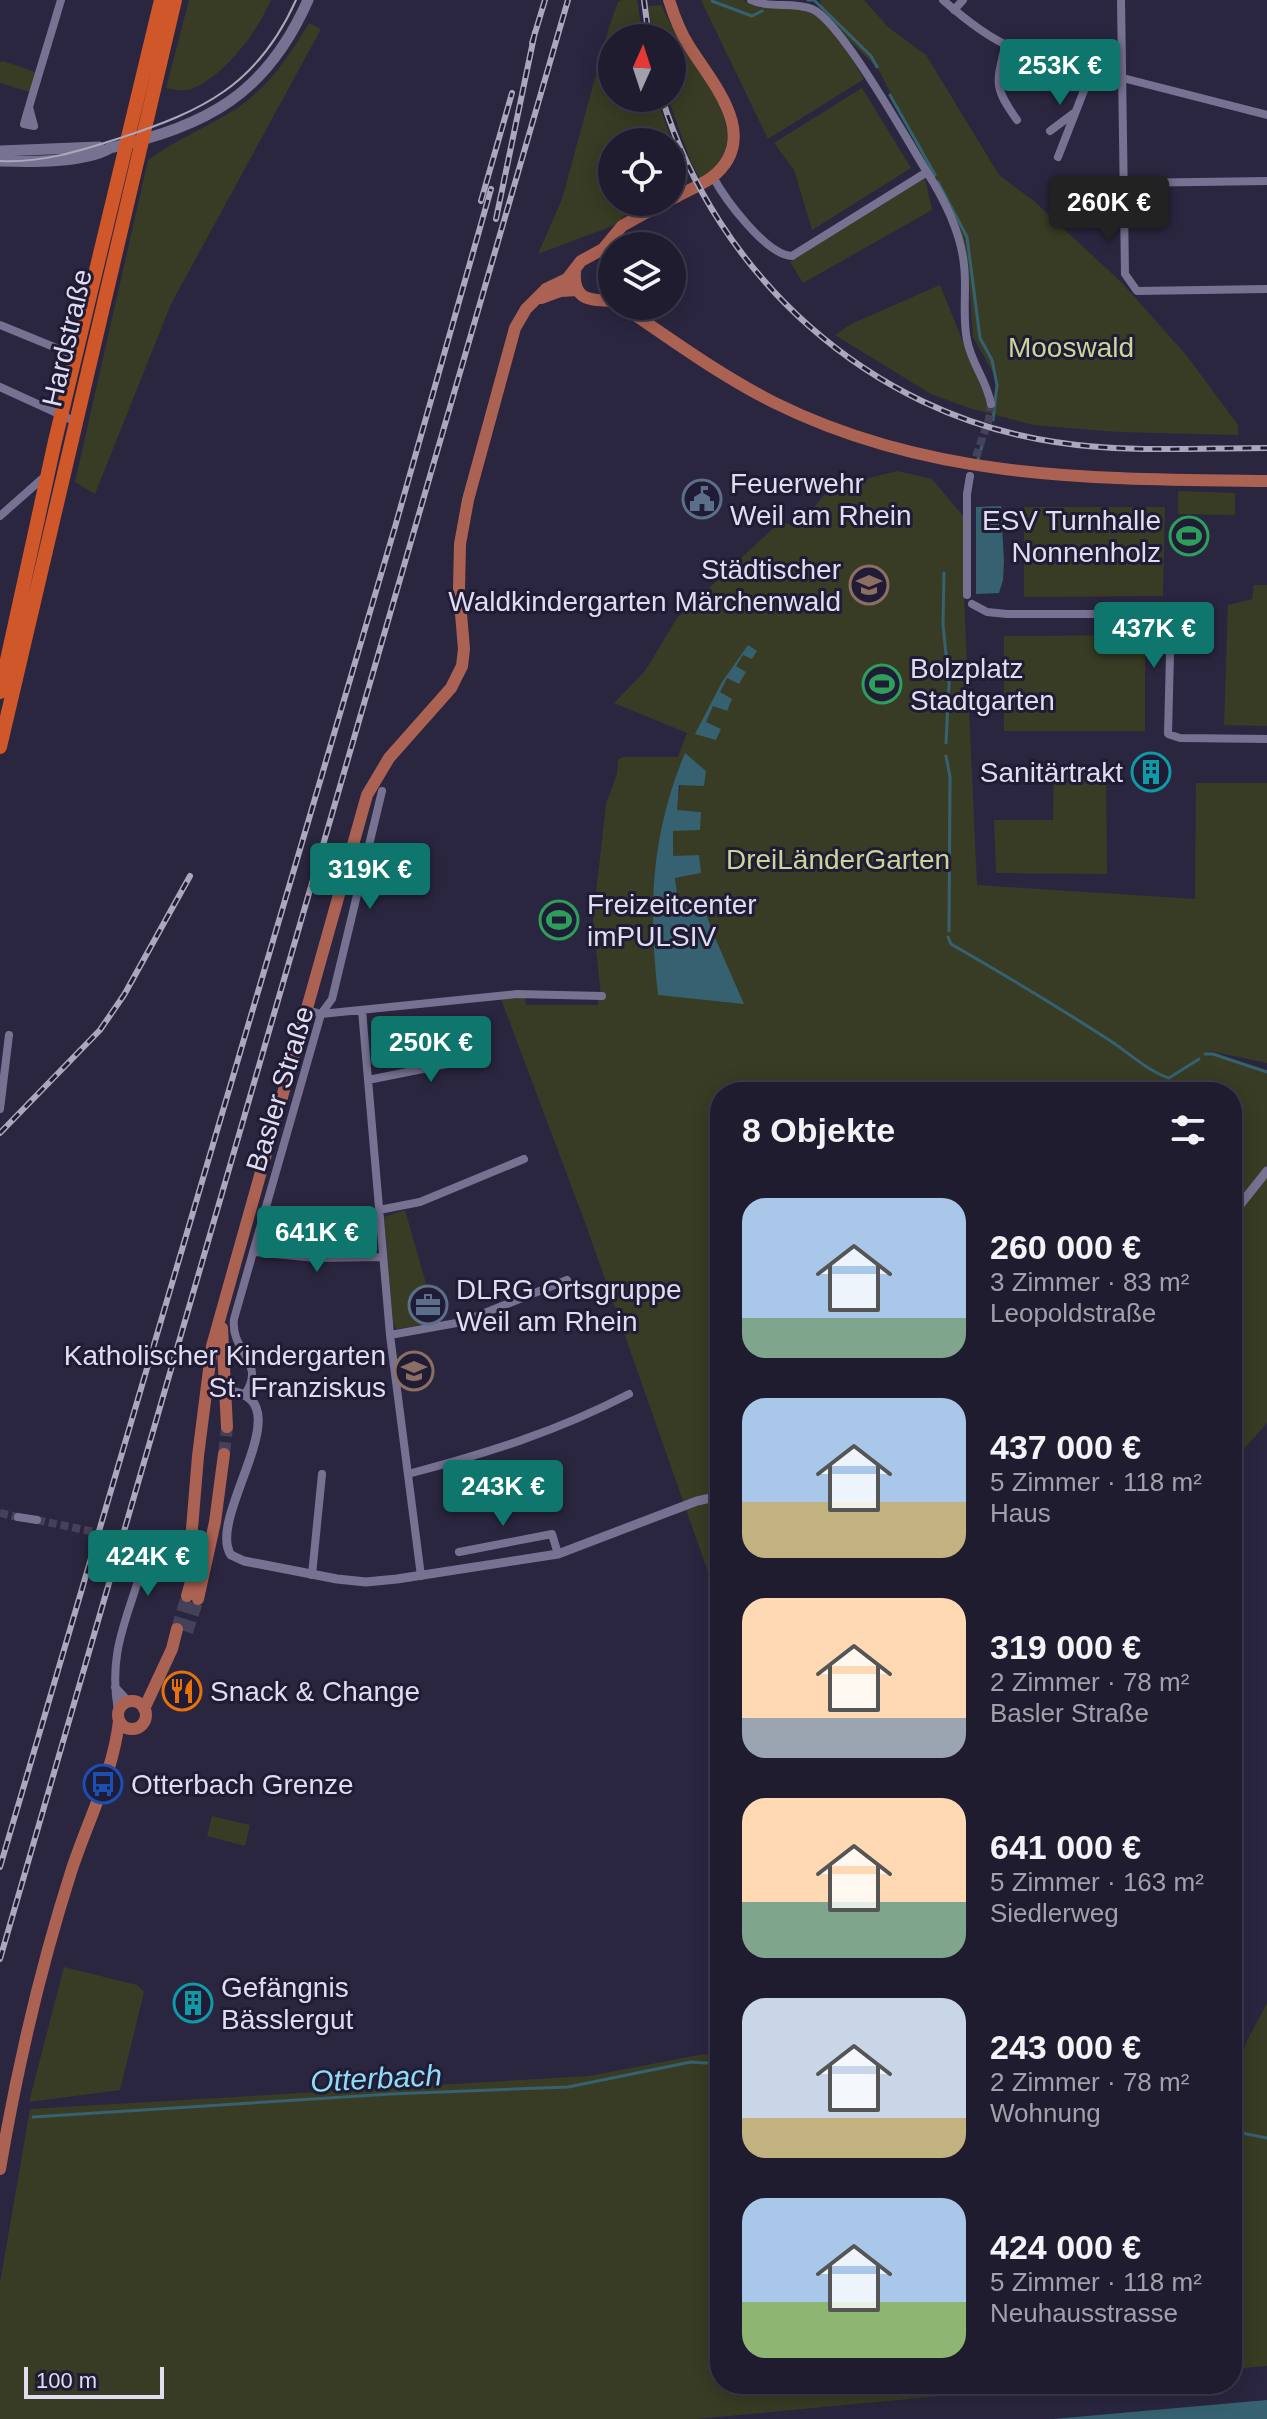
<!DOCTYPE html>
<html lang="de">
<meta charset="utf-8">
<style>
body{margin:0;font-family:Helvetica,sans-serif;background:#282538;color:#f1f3f6;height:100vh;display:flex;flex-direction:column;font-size:30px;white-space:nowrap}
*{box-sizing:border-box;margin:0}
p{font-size:26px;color:#a2a1ab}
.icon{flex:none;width:44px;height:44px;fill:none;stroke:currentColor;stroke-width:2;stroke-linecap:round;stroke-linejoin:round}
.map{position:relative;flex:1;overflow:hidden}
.sheet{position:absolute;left:710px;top:1082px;width:532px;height:1312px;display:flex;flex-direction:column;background:#201c30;border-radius:32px;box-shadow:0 4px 20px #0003,0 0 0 2px #3d3a4c}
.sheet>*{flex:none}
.needle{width:52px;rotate:3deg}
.tools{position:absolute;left:598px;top:24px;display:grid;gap:16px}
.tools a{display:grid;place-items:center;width:88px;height:88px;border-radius:50%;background:#201c30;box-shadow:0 4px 20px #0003,0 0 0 2px #3d3a4c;font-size:40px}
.scale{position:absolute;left:24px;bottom:20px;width:140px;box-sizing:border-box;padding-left:8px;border:4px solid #dfddef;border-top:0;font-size:22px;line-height:28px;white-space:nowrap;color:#dfddef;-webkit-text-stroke:6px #211c35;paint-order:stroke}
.price{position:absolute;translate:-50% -68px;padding:0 18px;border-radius:8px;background:#0f766e;color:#fff;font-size:26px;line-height:52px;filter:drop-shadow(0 2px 4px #0008)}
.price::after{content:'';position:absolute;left:50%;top:48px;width:24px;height:18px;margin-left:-12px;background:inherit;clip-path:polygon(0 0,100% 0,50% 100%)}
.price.on{background:#222;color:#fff}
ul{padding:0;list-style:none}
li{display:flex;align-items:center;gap:24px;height:200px;padding:0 32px}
li span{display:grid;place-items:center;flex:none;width:224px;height:160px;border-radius:24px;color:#555}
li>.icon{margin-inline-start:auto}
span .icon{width:96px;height:96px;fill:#fffc;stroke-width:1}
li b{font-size:34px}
h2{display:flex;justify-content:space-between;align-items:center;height:96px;padding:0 32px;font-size:34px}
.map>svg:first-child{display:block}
</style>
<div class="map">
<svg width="1267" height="2419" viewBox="0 0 1267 2419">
<rect width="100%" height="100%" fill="#2b2640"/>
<path fill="#383c24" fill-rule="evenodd" d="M189 0H271C257 32 225 76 191 89 184 92 173 89 166 88Z
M622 0H637L643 38H612V98H657L672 142H612V202H653L624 216 615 225 538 254 562 199 609 27 618 2Z
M701 0H742L759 6 814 9 842 43 864 79 768 139Z
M820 0H864L889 28 926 55 999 175 1035 202 1122 283 1187 356 1238 425V435L1118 432 1033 425 969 408 931 394 835 335 851 324 940 285 984 394 991 398 997 397 998 381 973 337 968 264 958 223 877 67 823 16Z
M661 5C668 18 674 32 681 44 706 85 760 140 700 179L690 160 668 98H672V38H653L648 6Z
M309 23 321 29 171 304 95 494 75 482 148 160C174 141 203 129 231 112 266 91 288 58 309 23Z
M3 61 35 72 30 92 0 83V62Z
M862 88 911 168 812 230 794 170 774 143Z
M925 178 932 210 803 283 790 262Z
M897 471 932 479 964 517V597L977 885 1195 899 1196 783H1267V1063L1205 1050 1267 1070V1423L1232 1462V1092H720V1606L586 1225 501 999 525 998 526 1005H598V996H601L593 920 606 804 617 774 618 760 623 757H678L687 733 614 703 645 671 677 618 781 521 797 528 830 488ZM686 754 676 810 701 812 673 831V856L701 873 675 878 679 908 703 905 712 931 654 958 678 771Z
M1178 491 1235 493V515L1178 514Z
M1024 507H1165L1163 596 1024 597Z
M1254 585H1267V726L1224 725 1228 605 1252 599Z
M1145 635V731H1004V636Z
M1054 767H1106L1107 874 996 873 994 820H1053Z
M405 1210 437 1322 397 1329 393 1323 384 1217Z
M212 1816 250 1825 245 1846 207 1836Z
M64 1967 137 1985 144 1992 120 2090 29 2102Z
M1267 2003V2366L1232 2369V2087L1247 2041Z
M704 2054 720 2055V2384H1070L696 2419H0V2283L30 2109 589 2076Z"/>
<path fill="#356170" d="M1001 506 1004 562 1003 580 999 593 976 594V507Z
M748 645 757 651 752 659 743 655 736 666 746 672 739 684 727 678 720 692 732 699 727 711 713 706 706 722 721 729 716 740 695 734 722 682Z
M685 753 706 771 704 786 679 785 677 810 701 812 700 830 673 831V856L699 855 701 873 675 878 679 908 703 904 712 931 744 1004 658 995C648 908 651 835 685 753Z
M1267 2400V2419H1053Z"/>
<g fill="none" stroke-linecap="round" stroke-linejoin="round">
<path stroke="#356170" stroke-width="3" d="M808 0H814L871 56 877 67
M712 1 752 16 762 11
M890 95 935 175
M938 182 967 237 980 338 992 360 997 385 993 420
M977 463 984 439
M944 573 943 625 949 684 946 743
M946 756 950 777 949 931
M948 937 951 944C1003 974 1055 1005 1106 1038 1126 1050 1147 1071 1169 1078L1199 1059
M1205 1054H1213L1267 1072
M33 2117 391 2094 568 2087 691 2062 720 2064
M1232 2131 1267 2138"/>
<path stroke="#46415a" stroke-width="8" stroke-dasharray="8 4" stroke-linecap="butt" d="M972 468 989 419 991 404
M0 1513 18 1517
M37 1520 104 1534
M109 1535 131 1539"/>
<path stroke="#46415a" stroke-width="12" stroke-dasharray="12 6" stroke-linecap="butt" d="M224 1454 227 1427
M177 1629 187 1596
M187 1632 198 1599"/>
<path stroke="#777292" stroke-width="8" d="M751 0C770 9 793 1 812 9 841 21 907 140 927 172
M943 0C967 21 990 39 1021 52L1267 115
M1121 0 1125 274 1137 291 1267 289
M954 10 963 0
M1005 46C996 85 994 87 1017 120
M29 107 34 126 24 124C36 82 49 41 61 0
M1050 131 1074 113
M1058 157 1092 70
M713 177C725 199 766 255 792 256L927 172C944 199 961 232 964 265 967 289 962 316 967 340 971 363 987 381 991 404
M1125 183 1267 181
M0 325 76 356
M0 387 70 419
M0 516 43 478
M967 595V494L970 476
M972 604 987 612 1007 614H1171L1168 734 1180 738 1267 739
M307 1010 321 1014 517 994 602 996
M362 1010 390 1335 421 1576
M368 1080 487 1056
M0 1109 9 1035
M379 1210 420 1202 524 1159
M254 1252 316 1258 383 1257
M390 1335 462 1322 567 1280
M245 1394C267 1362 230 1352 234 1319L321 1014 332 999 382 791
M408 1474C485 1454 558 1431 629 1394
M18 1517 37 1520
M104 1534 109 1535
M459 1552 552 1534 558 1554
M312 1575 322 1474
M115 1687 129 1702
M118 1711C107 1648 130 1615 145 1557L141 1544 131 1539"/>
<path stroke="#777292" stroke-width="9" d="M1232 1215 1267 1171
M227 1391C307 1396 205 1517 231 1555L244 1561 337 1579 366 1582 397 1579 558 1554 697 1501 720 1496"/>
<path stroke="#777292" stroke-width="11" d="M0 151 99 147
M0 161C30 162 85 163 110 148 208 125 266 95 308 0"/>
<path stroke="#ac6253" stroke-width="12" d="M669 0C674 16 680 32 689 46 713 84 763 138 711 178 699 186 685 192 672 199
M575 272C573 301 591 300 612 301
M541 298 560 291 578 290
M622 306C672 340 721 376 775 403 933 481 1096 479 1267 481
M222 1328 227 1427
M187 1596 194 1570 191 1541 198 1456 212 1346 367 795 389 758 451 688 462 666 464 649 459 590 460 544 468 500 515 328 526 309 546 289 567 279 581 261 603 249 622 226 665 202
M198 1599 215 1522 224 1454
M118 1715a14 14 0 1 1 28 0a14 14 0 1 1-28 0Z
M144 1709 172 1649 177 1629
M0 2169C17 2069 40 1969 71 1872 87 1822 113 1774 119 1721"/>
<path stroke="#cf5729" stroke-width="14" d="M0 692 55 441 161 0
M0 747 175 0"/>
<path stroke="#aaa8bc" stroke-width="2" d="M0 161C42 163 80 151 120 138 203 111 258 85 296 0"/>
<defs>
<path id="rail" d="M644 0 649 38
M532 43 545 0
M662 98C717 276 869 414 1055 442 1125 453 1197 448 1267 448
M481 201 512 93
M496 219 535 32
M0 1133 100 1030 124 995 190 876
M0 1867 395 527 491 189
M0 1959 568 0"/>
</defs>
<use href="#rail" stroke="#aaa8bc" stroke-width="6"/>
<use href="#rail" stroke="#211c35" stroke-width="3" stroke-dasharray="9" stroke-linecap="butt"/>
</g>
<defs>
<symbol id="civic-ring" viewBox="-11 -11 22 22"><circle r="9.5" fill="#211c35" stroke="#5c6f8a" stroke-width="1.5"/><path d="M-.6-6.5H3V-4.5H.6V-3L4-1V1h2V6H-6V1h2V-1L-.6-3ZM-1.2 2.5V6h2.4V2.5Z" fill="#5c6f8a"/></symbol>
<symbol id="stadium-ring" viewBox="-11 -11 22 22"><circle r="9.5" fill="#211c35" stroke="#2e9e5b" stroke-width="1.5"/><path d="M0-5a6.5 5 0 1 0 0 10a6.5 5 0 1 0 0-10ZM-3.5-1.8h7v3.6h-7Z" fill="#2e9e5b"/></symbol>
<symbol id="school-ring" viewBox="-11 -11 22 22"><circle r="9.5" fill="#211c35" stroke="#8d6e63" stroke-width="1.5"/><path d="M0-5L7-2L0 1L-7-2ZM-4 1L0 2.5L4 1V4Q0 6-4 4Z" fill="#8d6e63"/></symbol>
<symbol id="building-ring" viewBox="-11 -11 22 22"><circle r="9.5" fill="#211c35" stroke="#0f9aa8" stroke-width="1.5"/><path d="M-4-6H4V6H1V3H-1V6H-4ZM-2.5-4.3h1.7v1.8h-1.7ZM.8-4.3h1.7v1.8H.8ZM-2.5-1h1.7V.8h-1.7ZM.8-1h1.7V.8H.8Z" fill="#0f9aa8"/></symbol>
<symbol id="office-ring" viewBox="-11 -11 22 22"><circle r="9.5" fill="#211c35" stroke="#5c6f8a" stroke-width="1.5"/><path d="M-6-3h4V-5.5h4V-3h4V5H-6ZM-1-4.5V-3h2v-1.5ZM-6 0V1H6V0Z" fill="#5c6f8a"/></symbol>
<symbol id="restaurant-ring" viewBox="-11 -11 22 22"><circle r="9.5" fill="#211c35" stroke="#e8710a" stroke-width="1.5"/><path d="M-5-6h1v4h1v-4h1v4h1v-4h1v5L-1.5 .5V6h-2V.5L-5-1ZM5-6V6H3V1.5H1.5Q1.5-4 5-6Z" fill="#e8710a"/></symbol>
<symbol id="bus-ring" viewBox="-11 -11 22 22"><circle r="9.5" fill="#211c35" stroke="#1a4fb4" stroke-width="1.5"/><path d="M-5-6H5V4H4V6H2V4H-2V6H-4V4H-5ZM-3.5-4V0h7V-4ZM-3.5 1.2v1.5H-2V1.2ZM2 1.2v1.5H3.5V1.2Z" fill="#1a4fb4"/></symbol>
</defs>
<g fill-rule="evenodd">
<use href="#civic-ring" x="680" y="477" width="44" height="44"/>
<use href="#stadium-ring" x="1167" y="514" width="44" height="44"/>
<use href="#school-ring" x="847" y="563" width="44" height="44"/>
<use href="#stadium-ring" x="860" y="662" width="44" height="44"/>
<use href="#building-ring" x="1129" y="750" width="44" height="44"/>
<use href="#stadium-ring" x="537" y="898" width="44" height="44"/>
<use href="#office-ring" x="406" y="1283" width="44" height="44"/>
<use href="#school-ring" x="392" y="1349" width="44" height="44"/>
<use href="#restaurant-ring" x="160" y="1669" width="44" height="44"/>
<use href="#bus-ring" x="81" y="1762" width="44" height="44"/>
<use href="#building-ring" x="171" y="1981" width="44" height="44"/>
</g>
<g text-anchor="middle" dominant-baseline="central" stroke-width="6" stroke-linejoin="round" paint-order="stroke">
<g font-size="28" fill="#dfddef" stroke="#211c35">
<text transform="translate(67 338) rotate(-77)">Hardstraße</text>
<text transform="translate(280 1089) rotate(-73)">Basler Straße</text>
</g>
<g font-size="28" fill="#cbd696" stroke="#211c35">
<text x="1071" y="347">Mooswald</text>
<text x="838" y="859">DreiLänderGarten</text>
</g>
<g font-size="28" fill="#dfddef" stroke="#211c35" text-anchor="start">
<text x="730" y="483">Feuerwehr<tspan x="730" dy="32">Weil am Rhein</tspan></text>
<text x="1161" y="520" text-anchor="end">ESV Turnhalle<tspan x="1161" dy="32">Nonnenholz</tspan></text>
<text x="841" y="569" text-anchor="end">Städtischer<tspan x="841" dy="32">Waldkindergarten Märchenwald</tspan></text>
<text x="910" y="668">Bolzplatz<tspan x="910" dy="32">Stadtgarten</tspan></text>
<text x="1123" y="772" text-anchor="end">Sanitärtrakt</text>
<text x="587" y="904">Freizeitcenter<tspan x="587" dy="32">imPULSIV</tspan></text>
<text x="456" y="1289">DLRG Ortsgruppe<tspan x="456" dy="32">Weil am Rhein</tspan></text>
<text x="386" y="1355" text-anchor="end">Katholischer Kindergarten<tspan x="386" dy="32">St. Franziskus</tspan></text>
<text x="210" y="1691">Snack &amp; Change</text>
<text x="131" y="1784">Otterbach Grenze</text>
<text x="221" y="1987">Gefängnis<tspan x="221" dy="32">Bässlergut</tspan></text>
</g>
<g font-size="30" font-style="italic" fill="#8fdcf7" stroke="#211c35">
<text transform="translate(376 2078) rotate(-3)">Otterbach</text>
</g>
</g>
</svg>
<div class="tools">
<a><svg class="needle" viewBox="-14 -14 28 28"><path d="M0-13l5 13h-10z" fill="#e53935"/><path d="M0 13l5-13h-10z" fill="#a2a1ab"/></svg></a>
<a><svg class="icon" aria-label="locate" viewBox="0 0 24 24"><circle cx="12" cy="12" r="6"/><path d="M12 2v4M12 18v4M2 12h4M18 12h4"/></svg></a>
<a><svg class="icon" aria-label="layers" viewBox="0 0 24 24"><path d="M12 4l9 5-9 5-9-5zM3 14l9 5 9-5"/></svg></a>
</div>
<div class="scale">100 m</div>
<b class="price" style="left:1060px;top:107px">253K €</b>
<b class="price on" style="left:1109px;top:244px">260K €</b>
<b class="price" style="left:1154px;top:670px">437K €</b>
<b class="price" style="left:370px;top:911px">319K €</b>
<b class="price" style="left:431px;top:1084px">250K €</b>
<b class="price" style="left:317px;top:1274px">641K €</b>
<b class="price" style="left:503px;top:1528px">243K €</b>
<b class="price" style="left:148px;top:1598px">424K €</b>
<section class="sheet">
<h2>8 Objekte<svg class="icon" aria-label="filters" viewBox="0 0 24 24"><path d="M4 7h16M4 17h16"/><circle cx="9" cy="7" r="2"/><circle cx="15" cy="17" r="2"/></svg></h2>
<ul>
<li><span style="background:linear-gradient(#a9c7e8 75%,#7fa58c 0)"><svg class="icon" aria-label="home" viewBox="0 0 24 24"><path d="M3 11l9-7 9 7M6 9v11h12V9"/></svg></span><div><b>260 000 €</b><p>3 Zimmer · 83 m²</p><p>Leopoldstraße</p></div></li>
<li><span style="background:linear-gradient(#a9c7e8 65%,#c2b280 0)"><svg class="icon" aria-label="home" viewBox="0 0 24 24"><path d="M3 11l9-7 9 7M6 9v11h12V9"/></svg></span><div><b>437 000 €</b><p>5 Zimmer · 118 m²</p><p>Haus</p></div></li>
<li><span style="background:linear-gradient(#ffd9b3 75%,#9aa5b1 0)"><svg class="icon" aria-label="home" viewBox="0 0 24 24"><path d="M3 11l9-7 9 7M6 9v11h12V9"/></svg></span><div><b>319 000 €</b><p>2 Zimmer · 78 m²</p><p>Basler Straße</p></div></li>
<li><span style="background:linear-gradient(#ffd9b3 65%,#7fa58c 0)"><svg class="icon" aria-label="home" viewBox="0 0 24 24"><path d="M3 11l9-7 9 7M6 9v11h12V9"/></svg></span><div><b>641 000 €</b><p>5 Zimmer · 163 m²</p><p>Siedlerweg</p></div></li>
<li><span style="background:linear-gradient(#c9d6e8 75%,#c2b280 0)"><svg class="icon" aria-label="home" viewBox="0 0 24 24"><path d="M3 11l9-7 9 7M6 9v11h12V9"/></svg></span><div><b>243 000 €</b><p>2 Zimmer · 78 m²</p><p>Wohnung</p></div></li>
<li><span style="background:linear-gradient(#a9c7e8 65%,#8fb573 0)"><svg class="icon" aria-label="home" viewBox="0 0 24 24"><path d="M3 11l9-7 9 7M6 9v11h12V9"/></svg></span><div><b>424 000 €</b><p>5 Zimmer · 118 m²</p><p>Neuhausstrasse</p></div></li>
</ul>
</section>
</div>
